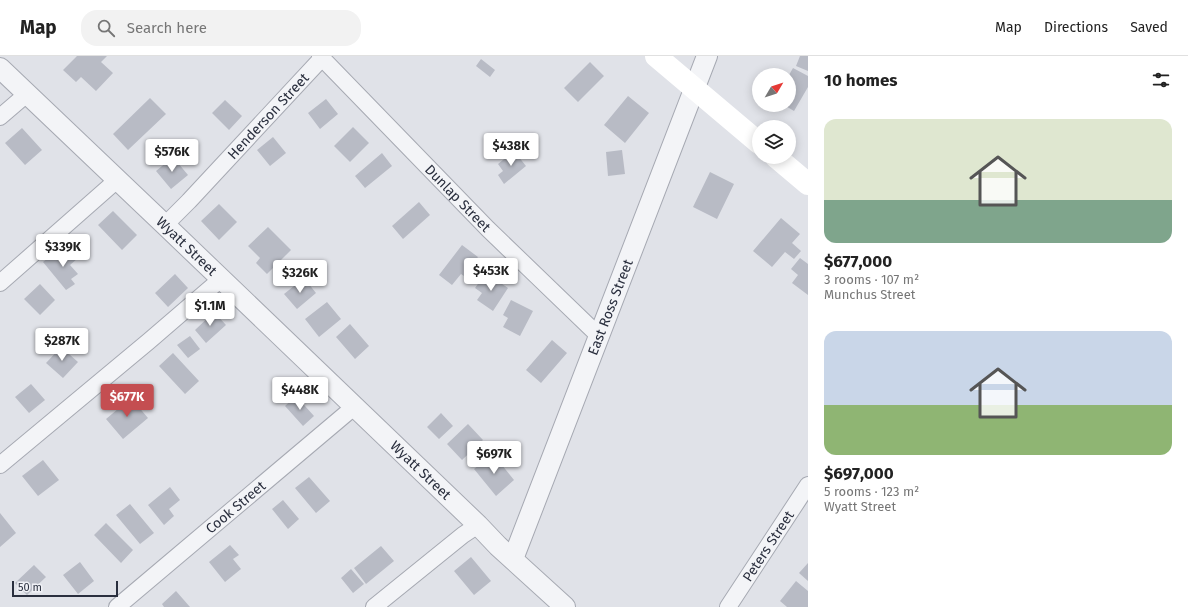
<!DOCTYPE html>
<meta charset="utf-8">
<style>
body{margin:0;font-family:"Fira Sans",sans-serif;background:#f2f2f2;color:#222;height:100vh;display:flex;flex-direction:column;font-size:15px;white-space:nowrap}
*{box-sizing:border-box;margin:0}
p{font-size:13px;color:#767676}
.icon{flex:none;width:22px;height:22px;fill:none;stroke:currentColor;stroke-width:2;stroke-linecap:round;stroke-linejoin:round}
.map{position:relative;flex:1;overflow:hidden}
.panel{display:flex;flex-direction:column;background:#fff;width:380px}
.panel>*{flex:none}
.needle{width:26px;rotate:51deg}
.tools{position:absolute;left:752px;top:12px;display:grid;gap:8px}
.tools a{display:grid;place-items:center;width:44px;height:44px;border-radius:50%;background:#fff;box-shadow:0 2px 10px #0003;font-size:20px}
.scale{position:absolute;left:12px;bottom:10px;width:106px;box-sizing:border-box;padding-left:4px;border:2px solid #2a2f3e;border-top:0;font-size:11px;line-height:14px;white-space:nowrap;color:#2a2f3e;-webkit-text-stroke:3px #f0f1f6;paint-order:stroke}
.price{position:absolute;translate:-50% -34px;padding:0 9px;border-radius:4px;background:#fff;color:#222;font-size:13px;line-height:26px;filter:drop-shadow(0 1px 2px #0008)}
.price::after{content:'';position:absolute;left:50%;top:24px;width:12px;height:9px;margin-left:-6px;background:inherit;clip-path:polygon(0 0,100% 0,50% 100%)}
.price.current{background:#c44e51;color:#fff}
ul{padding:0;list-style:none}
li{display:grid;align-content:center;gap:8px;height:212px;padding:0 16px}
li span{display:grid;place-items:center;height:124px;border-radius:12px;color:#555}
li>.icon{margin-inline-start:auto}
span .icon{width:72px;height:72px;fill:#fffc;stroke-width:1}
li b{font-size:17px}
h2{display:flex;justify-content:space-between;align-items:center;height:48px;padding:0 16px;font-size:17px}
header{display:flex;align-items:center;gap:24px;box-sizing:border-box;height:56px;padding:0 20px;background:#fff;border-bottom:1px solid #e0e0e0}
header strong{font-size:19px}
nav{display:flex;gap:22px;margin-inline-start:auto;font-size:14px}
.search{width:280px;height:36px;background:#f2f2f2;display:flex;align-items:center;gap:10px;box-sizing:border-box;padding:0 14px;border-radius:16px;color:#767676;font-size:15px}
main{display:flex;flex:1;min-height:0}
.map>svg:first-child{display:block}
</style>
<header>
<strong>Map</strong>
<div class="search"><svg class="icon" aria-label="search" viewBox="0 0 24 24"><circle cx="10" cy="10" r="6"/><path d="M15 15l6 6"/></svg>Search here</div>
<nav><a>Map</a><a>Directions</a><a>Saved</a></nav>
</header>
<main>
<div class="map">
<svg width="808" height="551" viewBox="0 0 808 551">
<rect width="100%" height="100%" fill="#e0e2e8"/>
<path fill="#b8bbc5" d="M77 0H107L101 6 113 17 96 35 81 21 76 26 63 14Z
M800 0H808V15L796 10Z
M481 3 495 14 490 21 476 10Z
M590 6 604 20 578 46 564 32Z
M793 12 808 20V31L794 55 784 49H789V19Z
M628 40 649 57 625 87 604 69Z
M150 42 166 58 128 94 113 78Z
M326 43 338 58 320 73 308 57Z
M225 44 242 60 229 74 212 57Z
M353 71 369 87 350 106 334 90Z
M22 72 42 94 25 109 5 87Z
M273 81 286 97 270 110 257 94Z
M622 94 625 118 608 120 606 96Z
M514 95 526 110 504 128 498 119 503 115 498 108Z
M382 97 392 110 365 132 355 120Z
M173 101 188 119 171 133 156 115Z
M710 116 734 128 717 163 693 151Z
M419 146 430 159 403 183 392 170Z
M219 148 237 166 219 184 201 165Z
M113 155 137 179 122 194 98 169Z
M781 162 800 178 792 187 801 195 794 203 785 196 772 211 753 195Z
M268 171 291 194 267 218 256 207 260 202 248 190Z
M462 189 478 201 464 220 461 218 452 229 439 219Z
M70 193 78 202 70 209 78 218 71 223 75 228 66 234 43 206 57 195 61 201Z
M800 202 808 208V239L792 227 798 219 791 213Z
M486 217 508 232 493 255 477 244 482 237 475 232Z
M175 218 188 232 168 251 155 237Z
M304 222 316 237 297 253 284 238Z
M40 228 55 244 40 259 24 243Z
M511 244 533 255 520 280 503 271 508 262 503 259Z
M327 246 341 263 319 281 305 263Z
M214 256 226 269 206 287 195 274Z
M350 268 369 290 355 303 336 281Z
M190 280 200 293 188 302 177 289Z
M552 284 567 297 541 327 526 314Z
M61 291 78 306 63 322 46 307Z
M173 297 199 325 185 338 159 310Z
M31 328 45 344 29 357 15 341Z
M296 340 314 360 303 370 285 350Z
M131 342 148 362 123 383 106 363Z
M441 357 453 370 439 383 427 371Z
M468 368 483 384 462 404 447 388Z
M493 398 514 424 496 440 474 413Z
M43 404 59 424 38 440 22 420Z
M309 421 330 445 316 457 295 432Z
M170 431 180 444 169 453 174 460 164 469 148 449Z
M283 444 299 463 288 473 272 453Z
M130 448 154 477 140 488 116 459Z
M0 457 16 477 0 491Z
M106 467 133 494 121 507 94 479Z
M230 489 239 499 233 503 241 513 225 526 209 506Z
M381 490 394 505 366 528 354 512Z
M471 501 491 525 474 539 454 515Z
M80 506 94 525 78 538 63 519Z
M808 507V525L799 517Z
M34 509 46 521 27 539 15 527Z
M351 513 364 528 353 537 341 522Z
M796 525 808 535V551H787L780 545Z
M176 535 190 551H164L162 548Z"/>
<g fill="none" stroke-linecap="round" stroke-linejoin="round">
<defs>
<g id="minor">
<path id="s1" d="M320 0 488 173 599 280"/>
<path d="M0 61 28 37"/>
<path id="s2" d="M165 169 189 145 322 2"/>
<path d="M0 227 117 124"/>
<path d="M0 409 149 285 221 223"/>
<path id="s3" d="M117 551 354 351"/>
<path d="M374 551 463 479 478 469"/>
<path id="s4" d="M728 551 808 429"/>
</g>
<g id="tertiary">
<path id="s5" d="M0 12 145 150 165 169 478 469 498 490 565 551"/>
<path id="s6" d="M513 503 707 0"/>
</g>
</defs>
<use href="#minor" stroke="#a6a9b2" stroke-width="18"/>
<use href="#tertiary" stroke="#a6a9b2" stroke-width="22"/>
<use href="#minor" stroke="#f3f4f7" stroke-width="16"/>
<use href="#tertiary" stroke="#f3f4f7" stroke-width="20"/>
<path stroke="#fff" stroke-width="22" d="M656 0 759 87
M776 101 808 128"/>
</g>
<g text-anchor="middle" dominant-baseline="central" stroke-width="4" stroke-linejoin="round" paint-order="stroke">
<g font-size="14" fill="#2a2f3e" stroke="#f0f1f6">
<text stroke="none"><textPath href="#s2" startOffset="150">Henderson Street</textPath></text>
<text stroke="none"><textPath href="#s1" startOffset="198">Dunlap Street</textPath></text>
<text stroke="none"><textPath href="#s5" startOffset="258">Wyatt Street</textPath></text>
<text stroke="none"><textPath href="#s6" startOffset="270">East Ross Street</textPath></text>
<text stroke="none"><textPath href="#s5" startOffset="582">Wyatt Street</textPath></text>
<text stroke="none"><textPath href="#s3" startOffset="155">Cook Street</textPath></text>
<text stroke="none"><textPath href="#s4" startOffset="73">Peters Street</textPath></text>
</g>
</g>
</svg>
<div class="tools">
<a><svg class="needle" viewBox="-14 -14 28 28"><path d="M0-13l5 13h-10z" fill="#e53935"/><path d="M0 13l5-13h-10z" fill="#767676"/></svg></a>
<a><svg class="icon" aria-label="layers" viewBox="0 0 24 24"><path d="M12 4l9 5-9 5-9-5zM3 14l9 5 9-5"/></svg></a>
</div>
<div class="scale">50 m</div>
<b class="price" style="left:511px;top:111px">$438K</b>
<b class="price" style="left:172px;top:117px">$576K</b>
<b class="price" style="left:63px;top:212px">$339K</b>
<b class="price" style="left:491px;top:236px">$453K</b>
<b class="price" style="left:300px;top:238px">$326K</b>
<b class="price" style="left:210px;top:271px">$1.1M</b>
<b class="price" style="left:62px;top:306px">$287K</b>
<b class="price" style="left:300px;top:355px">$448K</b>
<b class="price current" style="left:127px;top:362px">$677K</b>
<b class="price" style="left:494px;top:419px">$697K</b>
</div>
<section class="panel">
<h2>10 homes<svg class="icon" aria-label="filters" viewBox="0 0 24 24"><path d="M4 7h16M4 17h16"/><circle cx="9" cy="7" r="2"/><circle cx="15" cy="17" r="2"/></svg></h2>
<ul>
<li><span style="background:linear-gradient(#dfe7d0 65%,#7fa58c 0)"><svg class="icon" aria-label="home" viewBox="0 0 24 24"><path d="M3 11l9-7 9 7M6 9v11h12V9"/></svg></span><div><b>$677,000</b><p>3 rooms · 107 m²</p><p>Munchus Street</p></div></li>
<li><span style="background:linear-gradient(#c9d6e8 60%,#8fb573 0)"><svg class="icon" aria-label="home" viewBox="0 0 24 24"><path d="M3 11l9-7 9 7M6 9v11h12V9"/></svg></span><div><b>$697,000</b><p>5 rooms · 123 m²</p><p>Wyatt Street</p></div></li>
</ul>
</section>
</main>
